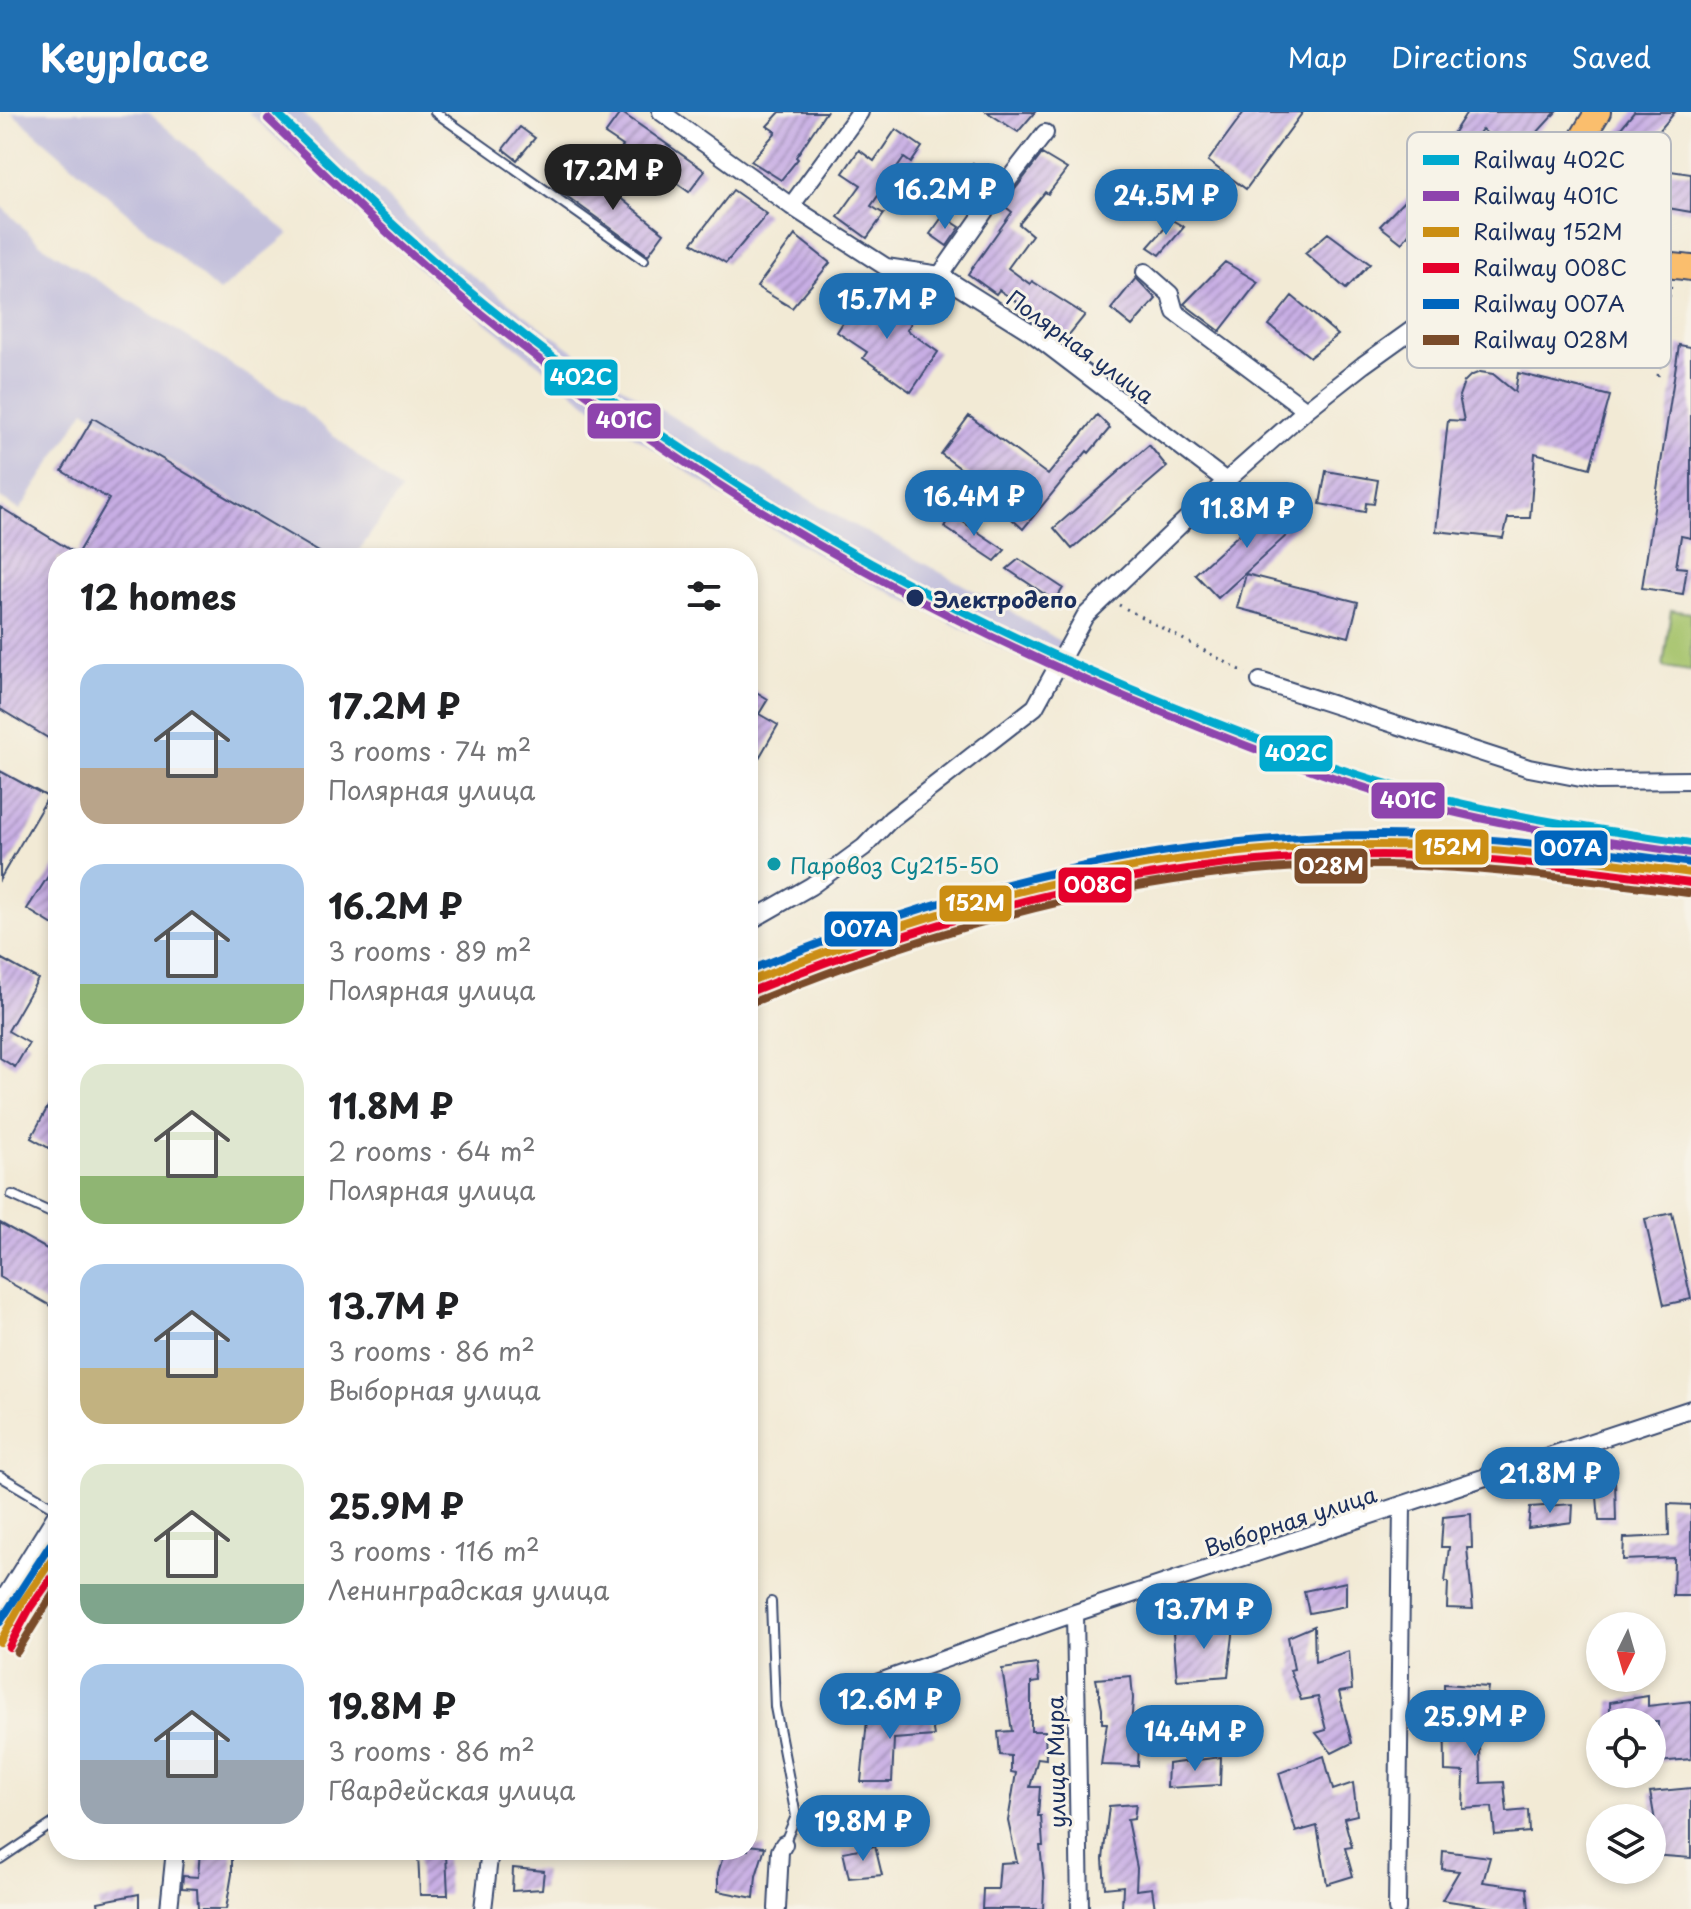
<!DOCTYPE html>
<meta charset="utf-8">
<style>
body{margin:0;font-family:"Playpen Sans",sans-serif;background:#f2f2f2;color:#202124;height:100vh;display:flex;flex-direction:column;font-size:30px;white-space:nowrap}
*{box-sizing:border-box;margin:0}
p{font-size:26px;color:#757577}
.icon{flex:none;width:44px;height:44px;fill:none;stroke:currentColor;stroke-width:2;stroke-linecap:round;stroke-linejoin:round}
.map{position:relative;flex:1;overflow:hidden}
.side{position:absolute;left:48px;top:436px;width:710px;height:1312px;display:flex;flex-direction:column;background:#fff;border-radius:32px;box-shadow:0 4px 12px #0003}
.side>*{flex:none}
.needle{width:52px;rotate:185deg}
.tools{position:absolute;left:1586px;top:1500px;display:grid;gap:16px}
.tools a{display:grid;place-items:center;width:80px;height:80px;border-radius:50%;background:#fff;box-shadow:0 4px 12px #0003;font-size:40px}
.price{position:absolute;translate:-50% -68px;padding:0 18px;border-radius:28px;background:#1f6fb2;color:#fff;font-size:26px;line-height:52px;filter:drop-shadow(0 2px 4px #0008)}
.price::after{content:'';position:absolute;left:50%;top:48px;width:24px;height:18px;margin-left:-12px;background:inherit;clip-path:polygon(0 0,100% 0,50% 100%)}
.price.current{background:#222;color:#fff}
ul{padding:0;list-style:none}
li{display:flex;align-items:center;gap:24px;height:200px;padding:0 32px}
li span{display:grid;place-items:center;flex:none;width:224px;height:160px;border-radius:24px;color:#555}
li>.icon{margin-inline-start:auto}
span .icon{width:96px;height:96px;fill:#fffc;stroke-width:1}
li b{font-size:34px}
h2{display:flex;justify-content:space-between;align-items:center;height:96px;padding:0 32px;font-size:34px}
header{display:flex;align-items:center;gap:48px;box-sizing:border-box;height:112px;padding:0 40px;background:#1f6fb2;color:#fff}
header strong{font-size:38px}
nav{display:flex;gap:44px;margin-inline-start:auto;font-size:28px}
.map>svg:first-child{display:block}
</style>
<header>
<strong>Keyplace</strong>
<nav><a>Map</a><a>Directions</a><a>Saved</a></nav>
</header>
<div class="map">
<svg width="1691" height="1797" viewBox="0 0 1691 1797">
<defs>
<pattern id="building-hatch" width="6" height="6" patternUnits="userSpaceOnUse" patternTransform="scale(2)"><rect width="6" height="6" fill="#c8aee4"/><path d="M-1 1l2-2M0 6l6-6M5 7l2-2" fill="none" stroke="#a28ebc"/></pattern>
</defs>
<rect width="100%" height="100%" fill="#f7f3e8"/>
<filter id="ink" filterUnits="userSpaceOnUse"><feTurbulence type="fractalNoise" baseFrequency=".0125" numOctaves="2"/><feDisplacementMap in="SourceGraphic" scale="16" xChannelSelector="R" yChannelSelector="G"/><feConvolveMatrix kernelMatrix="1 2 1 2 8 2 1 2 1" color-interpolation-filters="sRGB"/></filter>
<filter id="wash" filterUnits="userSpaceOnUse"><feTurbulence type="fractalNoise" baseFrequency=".006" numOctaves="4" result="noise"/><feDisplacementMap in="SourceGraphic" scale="32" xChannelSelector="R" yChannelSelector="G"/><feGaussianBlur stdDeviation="1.8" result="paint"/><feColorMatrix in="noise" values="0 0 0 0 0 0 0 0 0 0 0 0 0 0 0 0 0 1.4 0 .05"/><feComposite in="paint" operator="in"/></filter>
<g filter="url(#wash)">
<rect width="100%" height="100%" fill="#f2ead5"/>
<path fill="#c3c0db" d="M11 0H148L289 122 219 180Z
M248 0H302L442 141 618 272 837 404 1002 494 1063 531 1048 560 841 456 765 412 598 300 425 162Z
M0 93 40 132 302 297 400 379 354 446H329L85 298 20 398 0 386Z"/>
<path fill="#a5c36a" stroke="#607964" stroke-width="2" d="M1671 498 1691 501V559L1663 555Z"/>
<g id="blocks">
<path fill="url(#building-hatch)" d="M621 0 705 59 689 80 646 49 643 54 620 38 623 34 605 22Z
M780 0H826L796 45 798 47 781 68 751 49 776 20 767 14Z
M987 0H1035L1018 20Z
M1244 0H1303L1246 77 1208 49Z
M1467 0H1556L1514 46 1482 17 1455 56 1438 45Z
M1634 0H1675L1630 54 1617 45 1628 31 1616 22Z
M520 15 535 26 517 48 503 37Z
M896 17 922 35 911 51 904 46 871 94 884 102 867 126 838 105 861 73 843 61 859 38 874 49Z
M1042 42 1067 57 1048 82 1045 80 1019 112 1032 123 1008 156 1030 172 1032 169 1085 203 1068 224 999 178 996 182 968 162 1012 100 1003 93Z
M973 51 995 67 980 83 959 70Z
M1644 55 1691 62V100L1639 91Z
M576 57 617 88 619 85 664 121 648 143 561 80Z
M733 78 767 102 726 151 692 131Z
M1410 83 1426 98 1402 131 1380 114Z
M943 104 960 115 947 134 930 122Z
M1172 108 1184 115 1160 143 1148 135Z
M1328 121 1370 152 1346 177 1305 141Z
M795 123 830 151 792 196 757 175Z
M1225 150 1258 170 1220 219 1184 192Z
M1136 166 1156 187 1132 214 1111 197Z
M863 179 911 211 907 218 938 240 911 280 863 246 867 240 837 220Z
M1292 184 1338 223 1310 245 1269 213Z
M1679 233 1691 235V426L1681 424 1676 455 1687 456 1683 482 1642 476Z
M1480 260 1493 262 1515 280 1518 261 1610 284 1590 356 1535 341 1530 406H1508L1503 426 1436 419 1448 308 1464 309 1459 284 1464 270 1470 264Z
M1097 303 1110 316 1089 341 1087 339 1023 417 1012 407 1018 399 941 342 969 304 1048 363Z
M93 306 329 446H58V632L0 597V395L77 442 109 387 62 359Z
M1149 333 1167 355 1072 437 1054 416Z
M1326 359 1378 368 1374 392 1366 391 1365 400 1320 392Z
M1276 389 1298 413 1218 486 1195 462Z
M951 402 1005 438 995 449 944 415Z
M1019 447 1063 476 1055 489 1007 457Z
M1246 462 1358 490 1349 525 1237 496Z
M748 575 768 587 759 602 778 613 748 665Z
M0 659 48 685 0 767Z
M58 749V816L27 797Z
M0 846 38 867 8 919 29 931 15 955 0 946Z
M58 976V1041L31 1026Z
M1672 1101 1691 1187 1664 1193 1645 1107Z
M0 1111 58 1143V1198L0 1165Z
M1615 1368 1616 1409H1599L1596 1372Z
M1573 1392 1572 1410 1528 1416 1530 1395Z
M1668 1392 1691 1393V1484H1673L1674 1446 1623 1448 1624 1426 1669 1424Z
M1471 1402 1472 1436H1467L1473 1497 1447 1496 1448 1470H1445L1449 1435H1441L1443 1405Z
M1346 1470V1494L1309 1501 1304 1479Z
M1235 1507 1228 1564 1177 1568 1173 1521Z
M1314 1514 1315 1550 1349 1539 1352 1578 1339 1580 1352 1631 1332 1641 1316 1621 1326 1618 1318 1585 1301 1588 1290 1558 1294 1557 1288 1525Z
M1037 1552 1039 1570 1031 1571V1619H1045L1046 1647 1038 1646 1030 1675H1040L1038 1704H1041L1043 1734H1040L1044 1770 1043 1797H982L983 1777H998L1000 1751 1017 1750 1008 1709 1016 1661 1011 1660V1644L1000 1643 998 1620 1012 1619 1002 1557Z
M1131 1564 1133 1586 1131 1618H1147L1148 1632H1139L1138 1654 1101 1653 1107 1611H1102V1597L1096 1567Z
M1444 1572 1488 1575 1485 1597H1476L1474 1636 1480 1635 1481 1671 1504 1670 1507 1700 1528 1698 1529 1720 1495 1723 1492 1695 1463 1697 1464 1660 1445 1659Z
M1648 1584V1594L1691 1589V1647L1658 1650V1610H1610V1590Z
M868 1598 900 1606V1600L930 1599 934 1624 894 1627 892 1670H861Z
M1324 1644 1333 1678 1353 1671 1357 1703 1344 1706 1352 1735 1345 1736 1353 1764 1327 1772 1317 1714 1296 1720 1279 1661Z
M1221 1645 1220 1673 1167 1676 1168 1652Z
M1691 1676V1746L1652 1743V1721H1657L1650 1680Z
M1136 1692 1134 1707 1127 1708 1137 1756 1136 1778 1152 1776 1155 1797H1122L1123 1774 1105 1776 1103 1747 1109 1694Z
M748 1733 765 1735 756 1764 754 1786 718 1779V1761L725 1738H748Z
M875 1734 882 1763 849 1766 843 1740Z
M200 1738H232V1762L226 1797H198L197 1777 182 1776 183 1764 198 1765Z
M1443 1739 1490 1745 1483 1770 1527 1776 1529 1797H1502L1442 1788 1459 1759 1442 1757Z
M418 1742H446L448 1783H420Z
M513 1756 544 1759 542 1777 512 1779Z
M139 1782V1797H99L98 1790Z"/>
</g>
</g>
<g filter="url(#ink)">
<use href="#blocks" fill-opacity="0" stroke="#3b4b70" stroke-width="2"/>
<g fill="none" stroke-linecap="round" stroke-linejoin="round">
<defs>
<path id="service" d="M435 0 644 148
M1452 190 1480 248 1524 219 1620 245
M12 1083 58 1104
M0 1364 58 1398
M771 1490 775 1595 796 1704 784 1732
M0 1747 58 1708"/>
<path id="minor" d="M661 0 791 94 886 155 940 163 1029 219 1226 369
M791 94 860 0
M1145 160 1170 182 1175 200 1306 298
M940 163 989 93 1045 21
M1260 569 1529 656 1596 669 1691 668
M748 810 811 774 864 735 891 707 1035 595 1085 504 1226 369 1306 298 1363 253 1501 154 1572 99
M0 1493 58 1400
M1075 1501 1080 1797
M857 1578 1075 1501 1691 1297
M169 1797 175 1738
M483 1797 490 1738
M777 1797 780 1739 784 1732
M1397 1797 1402 1394"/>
<path id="primary" d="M1598 0C1590 13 1579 29 1574 43 1562 81 1576 133 1618 145 1641 151 1667 153 1691 156"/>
</defs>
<use href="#service" stroke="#3b4b70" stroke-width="12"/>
<use href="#minor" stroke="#3b4b70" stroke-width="20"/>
<use href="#primary" stroke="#3b4b70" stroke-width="28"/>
<path stroke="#3b4b70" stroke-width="3" stroke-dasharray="2 6" stroke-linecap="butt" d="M1658 264 1671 173
M1119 493 1246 561"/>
<use href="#service" stroke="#fff" stroke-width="8"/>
<use href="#minor" stroke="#fff" stroke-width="16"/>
<use href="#primary" stroke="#fabe6d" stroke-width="24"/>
<defs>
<path id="rail-1" d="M275 0C343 66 412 133 486 193 694 361 924 494 1173 594 1261 629 1350 664 1442 687 1524 707 1608 719 1691 731"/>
<path id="rail-2" d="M268 7C337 74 405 140 479 200 688 369 920 503 1169 603 1258 639 1347 674 1440 697 1522 717 1606 729 1690 741"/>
<path id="rail-3" d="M748 870C953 787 1160 732 1383 733 1486 733 1589 748 1691 761
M0 1530 22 1491 58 1439"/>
<path id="rail-4" d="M752 879C958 796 1158 744 1382 743 1485 743 1588 758 1690 771
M9 1535 30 1496 58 1457"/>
<path id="rail-5" d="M748 859C953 776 1161 722 1383 723 1486 723 1589 738 1691 751
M0 1510 50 1433"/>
<path id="rail-6" d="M756 889C957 807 1167 750 1386 753 1488 755 1588 768 1688 781
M17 1540 58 1474"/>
</defs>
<use href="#rail-1" stroke="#f7f3e8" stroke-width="14"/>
<use href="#rail-2" stroke="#f7f3e8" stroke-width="14"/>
<use href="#rail-3" stroke="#f7f3e8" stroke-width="14"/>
<use href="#rail-4" stroke="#f7f3e8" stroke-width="14"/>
<use href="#rail-5" stroke="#f7f3e8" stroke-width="14"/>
<use href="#rail-6" stroke="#f7f3e8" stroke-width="14"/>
<use href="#rail-1" stroke="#00a9ce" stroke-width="8"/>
<use href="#rail-2" stroke="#8e44ad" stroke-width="8"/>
<use href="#rail-3" stroke="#cb8e13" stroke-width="8"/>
<use href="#rail-4" stroke="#e4002b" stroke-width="8"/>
<use href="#rail-5" stroke="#0065bd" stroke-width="8"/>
<use href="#rail-6" stroke="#7a4b2a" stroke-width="8"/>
</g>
</g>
<circle fill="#1b2f5e" stroke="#f7f3e8" stroke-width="3" cx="915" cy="486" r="10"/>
<circle fill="#0f9aa8" stroke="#f7f3e8" stroke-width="3" cx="774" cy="752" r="8"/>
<g text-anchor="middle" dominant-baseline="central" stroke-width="6" stroke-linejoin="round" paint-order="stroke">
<g font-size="22" fill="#1b2f5e" stroke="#f7f3e8">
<text transform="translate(1081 234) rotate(36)">Полярная улица</text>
<text transform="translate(1290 1408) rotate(-18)">Выборная улица</text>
<text transform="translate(1055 1650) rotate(-91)">улица Мира</text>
</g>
<g font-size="22" font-weight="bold" fill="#1b2f5e" stroke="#f7f3e8" text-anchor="start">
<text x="933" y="486">Электродепо</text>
</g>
<g font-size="22" fill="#0d838f" stroke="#f7f3e8" text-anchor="start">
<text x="790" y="752">Паровоз Су215-50</text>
</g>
</g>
<rect x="1407" y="20" width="264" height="236" rx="12" fill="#f7f3e8" stroke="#b5b8bf" stroke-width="2"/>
<rect x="1423" y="43" width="36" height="10" fill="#00a9ce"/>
<rect x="1423" y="79" width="36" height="10" fill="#8e44ad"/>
<rect x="1423" y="115" width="36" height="10" fill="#cb8e13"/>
<rect x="1423" y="151" width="36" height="10" fill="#e4002b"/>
<rect x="1423" y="187" width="36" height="10" fill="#0065bd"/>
<rect x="1423" y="223" width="36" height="10" fill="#7a4b2a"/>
<g font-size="22" fill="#1b2f5e">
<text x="1473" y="56">Railway 402С</text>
<text x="1473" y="92">Railway 401С</text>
<text x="1473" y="128">Railway 152М</text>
<text x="1473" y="164">Railway 008С</text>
<text x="1473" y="200">Railway 007А</text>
<text x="1473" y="236">Railway 028М</text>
</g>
<g stroke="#f7f3e8" stroke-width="3">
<rect x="543" y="246" width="76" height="39" rx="8" fill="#00a9ce"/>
<rect x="586" y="290" width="76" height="38" rx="8" fill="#8e44ad"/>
<rect x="1258" y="622" width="76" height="39" rx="8" fill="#00a9ce"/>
<rect x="1370" y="669" width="76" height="39" rx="8" fill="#8e44ad"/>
<rect x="1414" y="716" width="76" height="38" rx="8" fill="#cb8e13"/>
<rect x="1533" y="717" width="76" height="38" rx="8" fill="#0065bd"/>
<rect x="1293" y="735" width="76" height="38" rx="8" fill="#7a4b2a"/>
<rect x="1057" y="754" width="76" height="38" rx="8" fill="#e4002b"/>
<rect x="938" y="772" width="75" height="39" rx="8" fill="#cb8e13"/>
<rect x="823" y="798" width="76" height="38" rx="8" fill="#0065bd"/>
</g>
<g font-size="22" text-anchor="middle" font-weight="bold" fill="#fff">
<text x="581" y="273">402С</text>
<text x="624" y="316">401С</text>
<text x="1296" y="649">402С</text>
<text x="1408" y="696">401С</text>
<text x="1452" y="743">152М</text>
<text x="1571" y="744">007А</text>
<text x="1331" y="762">028М</text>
<text x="1095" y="781">008С</text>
<text x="975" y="799">152М</text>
<text x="861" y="825">007А</text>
</g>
</svg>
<div class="tools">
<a><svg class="needle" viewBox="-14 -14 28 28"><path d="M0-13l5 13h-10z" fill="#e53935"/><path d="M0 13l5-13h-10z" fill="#757577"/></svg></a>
<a><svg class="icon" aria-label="locate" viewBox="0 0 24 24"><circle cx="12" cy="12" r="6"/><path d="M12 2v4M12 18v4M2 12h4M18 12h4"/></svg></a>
<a><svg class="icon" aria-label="layers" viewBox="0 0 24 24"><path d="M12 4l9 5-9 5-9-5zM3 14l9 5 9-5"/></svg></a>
</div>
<b class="price current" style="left:613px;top:100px">17.2M ₽</b>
<b class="price" style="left:945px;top:119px">16.2M ₽</b>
<b class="price" style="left:1166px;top:125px">24.5M ₽</b>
<b class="price" style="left:887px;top:229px">15.7M ₽</b>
<b class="price" style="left:974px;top:426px">16.4M ₽</b>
<b class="price" style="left:1247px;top:438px">11.8M ₽</b>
<b class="price" style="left:1550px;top:1403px">21.8M ₽</b>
<b class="price" style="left:1204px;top:1539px">13.7M ₽</b>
<b class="price" style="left:890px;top:1629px">12.6M ₽</b>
<b class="price" style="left:1475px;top:1646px">25.9M ₽</b>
<b class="price" style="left:1195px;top:1661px">14.4M ₽</b>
<b class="price" style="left:863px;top:1751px">19.8M ₽</b>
<section class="side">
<h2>12 homes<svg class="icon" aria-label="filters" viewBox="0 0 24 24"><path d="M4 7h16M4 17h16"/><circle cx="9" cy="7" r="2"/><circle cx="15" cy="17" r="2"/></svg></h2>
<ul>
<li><span style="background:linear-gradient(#a9c7e8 65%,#b9a48a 0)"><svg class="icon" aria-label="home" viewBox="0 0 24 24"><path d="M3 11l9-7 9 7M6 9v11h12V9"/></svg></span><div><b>17.2M ₽</b><p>3 rooms · 74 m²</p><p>Полярная улица</p></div></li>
<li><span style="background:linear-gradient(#a9c7e8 75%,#8fb573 0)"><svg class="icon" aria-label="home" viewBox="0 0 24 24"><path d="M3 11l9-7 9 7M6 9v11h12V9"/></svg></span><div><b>16.2M ₽</b><p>3 rooms · 89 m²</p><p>Полярная улица</p></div></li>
<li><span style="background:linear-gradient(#dfe7d0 70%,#8fb573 0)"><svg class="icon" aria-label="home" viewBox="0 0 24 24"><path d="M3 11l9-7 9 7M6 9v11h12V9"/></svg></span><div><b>11.8M ₽</b><p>2 rooms · 64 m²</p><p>Полярная улица</p></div></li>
<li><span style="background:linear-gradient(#a9c7e8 65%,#c2b280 0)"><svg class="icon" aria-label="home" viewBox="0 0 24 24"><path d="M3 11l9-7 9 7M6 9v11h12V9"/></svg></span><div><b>13.7M ₽</b><p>3 rooms · 86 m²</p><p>Выборная улица</p></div></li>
<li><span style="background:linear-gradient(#dfe7d0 75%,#7fa58c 0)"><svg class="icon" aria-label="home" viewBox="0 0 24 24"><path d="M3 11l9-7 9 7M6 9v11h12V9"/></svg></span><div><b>25.9M ₽</b><p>3 rooms · 116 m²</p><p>Ленинградская улица</p></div></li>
<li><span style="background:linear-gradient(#a9c7e8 60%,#9aa5b1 0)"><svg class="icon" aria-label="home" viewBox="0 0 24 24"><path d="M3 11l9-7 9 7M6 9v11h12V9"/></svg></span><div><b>19.8M ₽</b><p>3 rooms · 86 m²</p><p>Гвардейская улица</p></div></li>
</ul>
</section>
</div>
